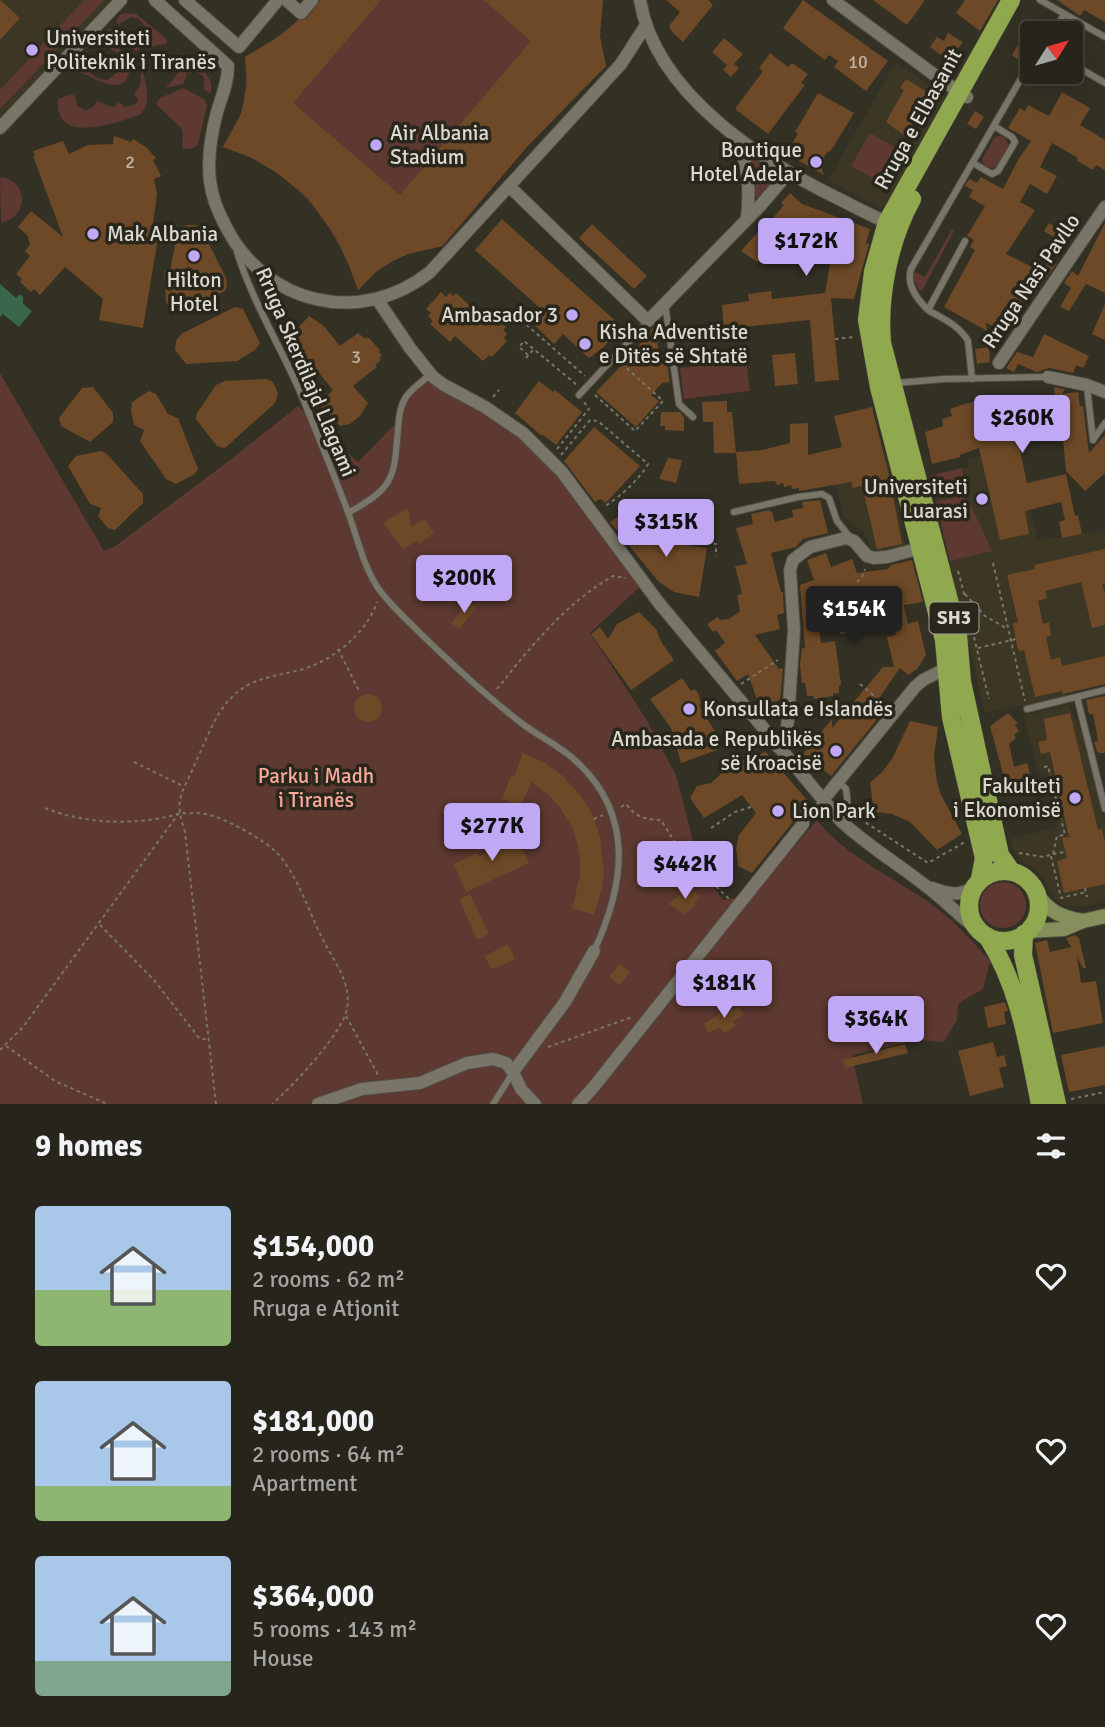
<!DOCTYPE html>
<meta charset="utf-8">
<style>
body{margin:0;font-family:Signika,sans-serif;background:#2e2c24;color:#f1f3f6;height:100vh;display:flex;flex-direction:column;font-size:26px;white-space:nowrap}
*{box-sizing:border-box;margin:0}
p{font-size:23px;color:#a4a4a3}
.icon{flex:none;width:38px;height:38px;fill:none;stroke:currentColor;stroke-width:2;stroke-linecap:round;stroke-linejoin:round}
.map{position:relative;height:1104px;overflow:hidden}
.panel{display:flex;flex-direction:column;background:#26241b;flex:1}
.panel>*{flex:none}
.needle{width:46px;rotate:53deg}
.controls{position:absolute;left:1020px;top:21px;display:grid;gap:14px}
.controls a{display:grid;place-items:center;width:63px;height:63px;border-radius:7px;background:#26241b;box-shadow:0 7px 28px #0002,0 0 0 2px #42413a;font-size:35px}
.price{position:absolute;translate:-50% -60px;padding:0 16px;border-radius:7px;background:#c0a8f4;color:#111;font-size:23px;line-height:46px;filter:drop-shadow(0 2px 4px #0008)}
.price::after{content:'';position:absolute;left:50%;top:42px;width:21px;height:16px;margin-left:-10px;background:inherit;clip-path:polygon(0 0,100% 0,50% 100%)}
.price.active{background:#222;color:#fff}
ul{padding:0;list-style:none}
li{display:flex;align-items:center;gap:21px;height:175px;padding:0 35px}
li span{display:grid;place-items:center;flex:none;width:196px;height:140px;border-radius:7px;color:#555}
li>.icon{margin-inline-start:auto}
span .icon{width:84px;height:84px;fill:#fffc;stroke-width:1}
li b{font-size:30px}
h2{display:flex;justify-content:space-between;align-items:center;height:84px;padding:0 35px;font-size:30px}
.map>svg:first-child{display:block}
</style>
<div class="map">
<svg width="1105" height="1104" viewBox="0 0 1105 1104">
<rect width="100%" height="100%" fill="#333024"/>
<path fill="#3c3725" d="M0 0H110L0 118Z
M896 62 947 97 886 203 880 208 828 180Z
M1016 433 1024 467 1021 468 1038 540 1062 538 1105 530V684L1064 694V697L985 713 929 476 968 467 967 459 980 456 979 449Z
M822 452 851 460 886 452 906 548 878 553 871 552 865 533 844 517 836 486H830Z
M1068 705 1087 743 1105 823V902L1080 908 1062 905 1055 899 1037 870 1023 862 1013 849 1011 839 1058 827 1046 773 1039 774 1023 716Z"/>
<path fill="#5d3931" d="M84 0H104L0 109V90Z
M318 0H603L526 148 443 246 408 254 393 261 377 271 358 290C334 221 295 168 222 147 244 123 248 88 245 57L284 33Z
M126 13 136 14 167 39 166 44 154 46 149 49 152 45 149 43 136 51 106 32 109 28 131 43 142 39 146 28 139 19 131 17 119 24 116 22 120 15Z
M102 35 122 51 130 63C130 100 99 81 80 72 77 63 80 56 87 50L88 70 96 78 107 80 119 71C126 46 107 52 96 41Z
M183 54C195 63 217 77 210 93L204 90V77L196 71 187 74 183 84 166 88 180 70V56Z
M142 66C145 82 153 102 140 115 114 123 54 146 58 99L71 94 75 96 77 106 86 110 93 107 97 101 112 107 117 105V101L125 107 134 105 138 100 134 93 140 86Z
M183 88 204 99 207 105 198 145 191 149 182 148 183 134 181 128 156 104 160 98Z
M870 133 902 151 883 184 851 166Z
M1000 136 1005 138 1009 145 996 167 988 168 984 165 982 159 995 137Z
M753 159 779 174 758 198 754 196 751 161Z
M3 177C30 184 27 218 1 223L0 178Z
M952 229 954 231 922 291 918 289 913 276 915 272 925 277Z
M746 360 750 391 684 399 680 368Z
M0 373 104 551 114 547 230 460 298 406 358 462 399 420 406 398 431 374 523 433 644 583 590 633 646 719 676 775 700 867 723 900 753 895 817 820C845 856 890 875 927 901 951 917 970 939 990 961L983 989 964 1000 958 1005 957 1020 944 1042 916 1040 852 1055 863 1104H0Z
M962 468 964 482 933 490 929 476Z
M959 496 969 501 992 551 950 561 936 502Z
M980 905a23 23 0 1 1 46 0a23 23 0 1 1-46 0Z"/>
<path fill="#38674b" d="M0 284 16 298 20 294 23 297V304L32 311 19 327 3 314 0 317Z"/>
<path fill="#6d4927" d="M0 0 20 18 0 40Z
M321 0H381L293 103 400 195 531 41 484 0H603L600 36 606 66 526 148 442 246 408 254 393 261 377 271 358 290 347 260 336 237 308 198 277 173 252 158 223 147 242 112 247 83 245 57 275 39 298 21 307 19Z
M666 0H708L713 5 683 42 672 32 669 26 680 12Z
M803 0 888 61 866 91 834 67 838 61 829 55 825 60 783 28Z
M873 0H925L907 25Z
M965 0H998L980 31 956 13Z
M1057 0H1105V22L1084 10 1080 16Z
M948 33 963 42 949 61 930 47 937 37 944 41Z
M1023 36 1032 41V50L1024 64 1012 55Z
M724 38 743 54 734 64 739 68 731 77 723 70 727 65 712 52Z
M770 53 788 67 792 63 808 74 801 83 805 85 768 134 735 109 763 71 759 68Z
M906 79 932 95 926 106 923 105 905 136 886 122 904 90 900 88Z
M1062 92 1090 108 1080 125 1105 140V170L1096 165 1093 170 1077 161 1078 158 1052 143 1040 167 1057 176 1047 194 1030 184 1020 202 1035 210 1006 254 1048 275 1033 297 1027 293 1023 303 1017 300 1002 330 986 323 987 331 944 307 975 250 970 247 974 240 967 236 985 206 969 197 973 190 965 186 969 179 977 183 981 177 1003 189 1018 160 1031 141 1008 128 1012 121 1020 108 1025 111 1028 105 1049 116Z
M818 93 854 113 830 152 828 151 820 163 824 175 779 149 791 146 798 133 795 132Z
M975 111 984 117 976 129 967 124Z
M114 136 131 142 133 139 146 147 156 158 153 160 161 176 154 179 157 194 153 224 160 226 143 328 99 320 103 299 65 267 40 295 34 289 31 292 20 282 22 279 16 274 30 256 25 251 30 245 28 236 18 227 31 211 63 237 33 156H35L33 151 63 141 69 154 88 145 113 144Z
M790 193 802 204 813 208 870 229 866 243 869 244 854 299 831 298 839 380 815 382 810 320 724 329 722 305 749 301 748 294 771 291 772 299 825 293 831 259 814 255 821 239 802 230 797 239 792 237 767 262 761 258 757 262 741 251 770 218 771 220 784 205 781 203Z
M502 219 621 326 604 347 589 358 563 334 554 344 530 321 541 309 475 250Z
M1049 223 1070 236 1065 244 1044 231Z
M1105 223V293L1086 284 1069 311 1060 307 1071 288 1064 283 1072 271 1078 276Z
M592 224 647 276 634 289 579 238Z
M188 225H195L201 228 226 278 227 286 225 291 219 294 177 309 170 307 166 302 164 270 170 271 177 235 182 227Z
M1050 259 1056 264 1049 274 1043 269Z
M441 292 446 297 450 293 453 296 456 293 480 315 482 313 490 319 493 315 506 327 503 330 507 334 504 338 507 341 492 357 489 355 483 361 455 336 450 342 430 324 433 321 428 316 431 313 426 309Z
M1105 304V340L1092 334Z
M235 307 243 309 260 343 255 350 237 361 186 364 175 350 176 341 181 334Z
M309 316 324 326 340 346 358 333 364 338H369L380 350 379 352 382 355 379 358 381 360 375 365 377 367 353 386 368 403 360 416 350 424 340 426 336 421H332V417L319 405 333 390 310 362 309 364 303 358H299V353L285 342Z
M655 326 663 333 657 340 659 353 665 352 670 382 662 383 651 395 659 401 636 427 596 392 638 348 637 347 645 339 643 337Z
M1044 334 1089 356 1083 368 1076 365 1073 373 1049 368 1037 372 1018 364 1014 372 1006 368 1017 352 1033 357Z
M989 347 990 362 977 364 975 349Z
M795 353 798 384 775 386 772 355Z
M266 379 272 381 276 388 278 394 275 403 225 448 217 446 196 419 197 413 216 385 225 381Z
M539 381 553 392 555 390 582 412 556 445 543 435 542 436 515 413Z
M93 387 113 413V422L90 442 61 426 59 418 82 388Z
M1054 387 1065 389 1062 394 1078 392 1080 406H1083L1089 453 1105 435V473L1085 491 1066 471 1063 438 1018 442 1027 483 1066 474 1075 516 1078 515 1082 534 1062 538 1059 522 1065 520 1061 502 1025 511 1029 534 1000 540 979 448 960 455V457L932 464 925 432 943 426 942 419 952 416 950 409 961 405 1002 395 1007 415 1024 411 1023 402 1028 399 1055 396Z
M149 391 156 394 168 414 178 418 198 469 195 474 176 484 166 479 140 441 144 430 134 425 131 411 132 402Z
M727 401V412H732L736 453H714L713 422H703L702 402Z
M872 407 890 480 902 544 877 549 862 486 853 488 851 482 799 491V488L792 489 791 485 784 487 783 483 777 485 775 481 739 484 736 452 762 450 790 443V424L808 423V455L842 447 834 416Z
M661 412H680L684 417V431L665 430V426H660Z
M594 427 640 466 606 503 600 499 595 502 564 461Z
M101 451 107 454 143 494V503L115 530 108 528 98 516 101 508 90 504 68 466 76 456Z
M668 458 682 460 676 483 659 479Z
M820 500 828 533 803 539 796 547 771 553 781 592H783L784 613 777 615 780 629 755 635 779 669 783 668 780 700 770 704 771 708 761 711 748 674 737 681 715 651 725 643 716 630 713 632 707 624 718 617 720 620 729 619 740 611 737 595 742 594 735 566 747 564 736 528 753 524 751 514 769 510 772 512 775 522 793 517 792 510 803 508 802 502Z
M656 502 671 505 668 524 648 520 651 503Z
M408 508 411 527 424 519 434 533 419 544 417 541 403 549 383 523Z
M620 515 659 541 707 548 699 597 674 592 658 581 610 522Z
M1105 549V583L1102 584 1105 594V625L1092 628 1081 582 1045 591 1047 598 1038 601 1043 624 1049 622 1051 636 1046 637 1051 660 1060 657 1062 666 1105 656V684L1063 694 1062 691 1035 697 1024 650 1019 651 1017 647 1013 623 1018 622 1007 575 1035 569 1034 565Z
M826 553 831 567 852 559 857 573 888 569 891 565 912 560 923 602 904 605 908 624 918 621 926 655 917 669 908 675 900 668 875 704 884 711 831 776 803 754 832 719V728L883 667H894L887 637 896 635 889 607 877 609 875 593 854 595 857 603 855 604 858 632 840 634 836 605 817 608 821 643 835 641 841 684 839 687V693L833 694V696L814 699 813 696H807L805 683H802L800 665 802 648H805L800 585 814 580 807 560Z
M469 601 477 607 459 629 451 623Z
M639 612 656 629 662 643 674 660 631 690 591 634 600 627 608 639 617 624Z
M682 678 691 691 695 689 699 695 701 704 699 705 716 733 713 734 717 750 681 763 671 728 650 699Z
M354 708a14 14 0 1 1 28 0a14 14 0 1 1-28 0Z
M1105 696V753H1100L1097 752 1094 742 1098 741 1093 714H1089L1086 700Z
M1008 713 1018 723 1015 725 1019 731 1014 735 1016 738 1009 744 1014 767 1027 763 1032 781 1007 788 990 726Z
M1070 713 1098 830 1102 829 1105 843V884L1064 893 1057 861 1067 858 1062 838 1069 837 1050 752 1041 754 1038 742 1047 740 1044 719Z
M910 721 938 727 934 756 937 782 941 795 962 834 937 850 910 822 892 814 874 812 870 783 882 772 892 759Z
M766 752 807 800 804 808 752 873 738 866 736 848 739 835 756 813 742 795 704 818 690 798 697 786 711 783 732 764Z
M523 753 545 763 563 776 581 796 593 815 600 837 604 870 602 887 594 915 572 908 580 876V857L574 830 560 808 551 797 531 782 521 806 502 799 511 776 514 777Z
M514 830 529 863 466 892 454 864 477 853 478 857 507 843 503 835Z
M688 887 700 896 694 903 696 905 684 914 669 904Z
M470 894 489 934 477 940 459 899Z
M1075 935 1079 938 1086 968H1083L1077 957 1081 983 1096 981 1103 1023 1053 1033 1035 943 1047 940 1050 952 1071 947 1066 938Z
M508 944 515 959 494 969 490 967 485 956Z
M619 964 630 972 620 985 609 977Z
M1005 1002 1008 1011 1004 1012 1006 1024 988 1028 984 1007Z
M738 1006 744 1015 733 1021 736 1026 724 1033 720 1027 708 1033 704 1024 727 1009 728 1012Z
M993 1042 997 1057 1004 1055 1007 1066 999 1068 1004 1087 970 1096 958 1051Z
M905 1044 908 1053 845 1068 843 1060Z
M1105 1046V1085L1069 1092 1061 1055Z"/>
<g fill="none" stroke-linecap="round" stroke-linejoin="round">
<defs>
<path id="lane" d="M1040 0 1105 37
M1054 33 1064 14
M1071 63 1105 83
M973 163 992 174 998 171 1015 142 1012 137 994 126
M965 241 928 310C943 319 959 325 968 341L972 379
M237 252C254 306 283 350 304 401 319 439 335 477 349 515 358 540 363 565 378 588 390 605 407 620 421 634 453 665 485 695 520 722 538 736 560 746 576 761 636 816 624 886 594 951
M665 304 679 404 693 417
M928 310C917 299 906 285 911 269L1026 70 1032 67
M896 383 944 379 1048 377
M1087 387 1093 440
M579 395 648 321
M1093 440 1105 423
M734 512 798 497 822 494 829 498 837 521 849 536
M348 513C394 487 394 480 398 429 399 418 400 406 406 397 412 388 423 381 431 374
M1077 697 1105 809
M1027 709 1105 690
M838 781 846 789C848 802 849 809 840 820
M803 824 823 800
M493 1104 512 1074"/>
<path id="street" d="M155 0 228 66C228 82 222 96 217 112 211 135 207 158 210 181 212 198 218 212 226 227 266 305 361 327 430 272L621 64 646 25
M185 0 239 47 278 0
M286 0 301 13 312 0
M640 0C655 94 764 163 843 201 859 209 875 218 892 224
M833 0 940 79 967 97
M0 128 121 0
M736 138C749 164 750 190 747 219
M509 186 648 321 760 206 789 172
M377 299 410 348 433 377 444 385 485 407 523 433 562 472 659 603 840 820C866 845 897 863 926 886 945 900 961 918 981 932
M999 363 1105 207
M1048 377 1087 385 1105 392
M778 747 786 735 788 719 794 630 790 570 793 560 810 547 846 538 854 541 867 556 874 558 887 557 921 548
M823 800 915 687 923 680 945 669
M932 888C949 894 960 897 975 886
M513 1072 565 1002 594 951
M318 1104 362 1089 420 1083 467 1063 493 1059 506 1063 513 1072 521 1089 535 1104
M578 1104 592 1089 803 824"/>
<path id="secondary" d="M1036 893C1049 912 1061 917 1083 921
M1027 931 1064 929 1083 921 1105 916"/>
<path id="primary" d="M912 199C889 241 878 296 882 343L958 635 962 682 1000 855 1012 872
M969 906a35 35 0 1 1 70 0a35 35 0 1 1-70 0Z
M980 879 984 858 951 717 944 640 879 387 867 320 873 272 887 222 1011 0
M1024 934 1023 955 1057 1104
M987 936C1020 988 1028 1045 1040 1104"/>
</defs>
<use href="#lane" stroke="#514e44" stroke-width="8"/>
<use href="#street" stroke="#514e44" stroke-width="14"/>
<use href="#secondary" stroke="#514e44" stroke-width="16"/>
<use href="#primary" stroke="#514e44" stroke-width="19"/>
<path stroke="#78756b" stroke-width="2" stroke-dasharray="3.5 3.5" stroke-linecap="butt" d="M521 320 585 376
M835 339 855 337
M528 355 519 347 524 341 577 385
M526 358 533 350
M595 395 635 431 663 401 621 363
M493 397 499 390
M557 449 589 409 584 402
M561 455 590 420 598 421 648 464C638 481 621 496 605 506
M665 536 716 544V556
M993 563 1025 701
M958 571 965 597
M857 582 862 577 865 569
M965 594 985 616 1006 628
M974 637 989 699
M978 648 1016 639
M338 649 359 691
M741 684 778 660
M860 684 884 704
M497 689C531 646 566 603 613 576L626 578
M134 762 183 786
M621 807 626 804C637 818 644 819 661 820L681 852 729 899
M45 808C84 824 137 826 178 814
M854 815 928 863 965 842
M594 819 603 815
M711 828 735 812 751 807
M1019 853 1044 857 1053 854 1057 836 1065 835 1048 766 1041 768
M1053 854 1065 852
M1051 856 1061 898 1086 892
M1085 888 1087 897
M100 925 154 980 199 1038 209 1040
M346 1016 378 1075
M6 1046 55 1081 107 1104
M548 1047 632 1017
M0 1050 23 1027 179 813C187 814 197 812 205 814 224 817 267 841 279 855 298 877 310 914 323 940 334 961 352 984 347 1009 342 1034 292 1087 272 1104
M1071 1099 1105 1092
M216 1104 185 832C174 799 181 796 194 766 203 747 215 714 230 699 252 676 276 677 303 669 334 660 367 632 377 602"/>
<use href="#lane" stroke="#797568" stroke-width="6"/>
<use href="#street" stroke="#797568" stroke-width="12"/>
<use href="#secondary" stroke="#848f5b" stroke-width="14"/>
<use href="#primary" stroke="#90a94f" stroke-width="18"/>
</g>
<g fill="#c0a8f4" stroke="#29261b" stroke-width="2.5">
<circle cx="32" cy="50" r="7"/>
<circle cx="376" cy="145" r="7"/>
<circle cx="816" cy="162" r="7"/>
<circle cx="93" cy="234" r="7"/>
<circle cx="194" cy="256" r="7"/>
<circle cx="572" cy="315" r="7"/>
<circle cx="585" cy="344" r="7"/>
<circle cx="982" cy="499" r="7"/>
<circle cx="689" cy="709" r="7"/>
<circle cx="836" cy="751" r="7"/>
<circle cx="1075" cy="798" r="7"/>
<circle cx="778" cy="811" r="7"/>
</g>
<g text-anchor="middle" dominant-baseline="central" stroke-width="7" stroke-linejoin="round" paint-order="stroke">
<g font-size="18" fill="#c0b5a7">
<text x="858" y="62">10</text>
<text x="130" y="162">2</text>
<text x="356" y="357">3</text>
</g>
<rect fill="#29261b" stroke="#a6a39b" stroke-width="2" x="929.5" y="602.5" width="49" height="31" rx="5"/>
<g font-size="19" font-weight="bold" fill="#dbd9d2">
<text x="954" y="618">SH3</text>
</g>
<g font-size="21" fill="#dbd9d2" stroke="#29261b" text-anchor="start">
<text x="46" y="38">Universiteti<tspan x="46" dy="24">Politeknik i Tiranës</tspan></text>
<text x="390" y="133">Air Albania<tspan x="390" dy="24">Stadium</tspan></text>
<text x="802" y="150" text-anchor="end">Boutique<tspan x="802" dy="24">Hotel Adelar</tspan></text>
<text x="107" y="234">Mak Albania</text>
<text x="194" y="280" text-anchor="middle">Hilton<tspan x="194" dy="24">Hotel</tspan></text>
<text x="558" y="315" text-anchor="end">Ambasador 3</text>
<text x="599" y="332">Kisha Adventiste<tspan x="599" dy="24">e Ditës së Shtatë</tspan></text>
<text x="968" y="487" text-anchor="end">Universiteti<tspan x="968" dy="24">Luarasi</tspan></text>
<text x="703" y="709">Konsullata e Islandës</text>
<text x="822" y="739" text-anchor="end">Ambasada e Republikës<tspan x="822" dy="24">së Kroacisë</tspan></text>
<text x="1061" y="786" text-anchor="end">Fakulteti<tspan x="1061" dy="24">i Ekonomisë</tspan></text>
<text x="792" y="811">Lion Park</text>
</g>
<g font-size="21" fill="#dbd9d2" stroke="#29261b">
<text transform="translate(918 119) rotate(-61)">Rruga e Elbasanit</text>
<text transform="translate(1031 281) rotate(-56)">Rruga Nasi Pavllo</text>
<text transform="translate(306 372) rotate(67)">Rruga Skerdilajd Llagami</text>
</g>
<g font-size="21" fill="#faa999" stroke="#29261b">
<text x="316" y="776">Parku i Madh<tspan x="316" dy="24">i Tiranës</tspan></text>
</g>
</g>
</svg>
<div class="controls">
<a><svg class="needle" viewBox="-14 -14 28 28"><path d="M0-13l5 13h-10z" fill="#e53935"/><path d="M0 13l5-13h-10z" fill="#a4a4a3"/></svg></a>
</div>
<b class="price" style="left:806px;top:278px">$172K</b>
<b class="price" style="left:1022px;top:455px">$260K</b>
<b class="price" style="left:666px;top:559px">$315K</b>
<b class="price" style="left:464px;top:615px">$200K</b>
<b class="price active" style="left:854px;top:646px">$154K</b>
<b class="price" style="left:492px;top:863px">$277K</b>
<b class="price" style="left:685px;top:901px">$442K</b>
<b class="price" style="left:724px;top:1020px">$181K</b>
<b class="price" style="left:876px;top:1056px">$364K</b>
</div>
<section class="panel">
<h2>9 homes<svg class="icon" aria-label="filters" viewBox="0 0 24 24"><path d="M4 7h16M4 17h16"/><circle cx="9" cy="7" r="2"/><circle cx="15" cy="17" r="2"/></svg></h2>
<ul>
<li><span style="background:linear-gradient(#a9c7e8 60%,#8fb573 0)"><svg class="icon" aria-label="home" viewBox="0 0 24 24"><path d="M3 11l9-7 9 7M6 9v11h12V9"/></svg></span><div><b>$154,000</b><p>2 rooms · 62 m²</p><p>Rruga e Atjonit</p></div><svg class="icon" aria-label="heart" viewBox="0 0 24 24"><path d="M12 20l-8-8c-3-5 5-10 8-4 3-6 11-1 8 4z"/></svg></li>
<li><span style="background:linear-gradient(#a9c7e8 75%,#8fb573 0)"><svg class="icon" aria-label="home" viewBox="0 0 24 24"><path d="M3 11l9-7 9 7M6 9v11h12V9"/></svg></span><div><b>$181,000</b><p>2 rooms · 64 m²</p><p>Apartment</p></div><svg class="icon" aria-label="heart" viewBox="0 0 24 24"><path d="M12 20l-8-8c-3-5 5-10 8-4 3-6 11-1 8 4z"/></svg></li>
<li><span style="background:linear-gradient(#a9c7e8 75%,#7fa58c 0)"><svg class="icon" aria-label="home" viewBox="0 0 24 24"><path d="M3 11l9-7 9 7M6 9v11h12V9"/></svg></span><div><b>$364,000</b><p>5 rooms · 143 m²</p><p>House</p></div><svg class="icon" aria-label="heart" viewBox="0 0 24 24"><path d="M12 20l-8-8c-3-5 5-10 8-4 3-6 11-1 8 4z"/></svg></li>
</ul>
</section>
